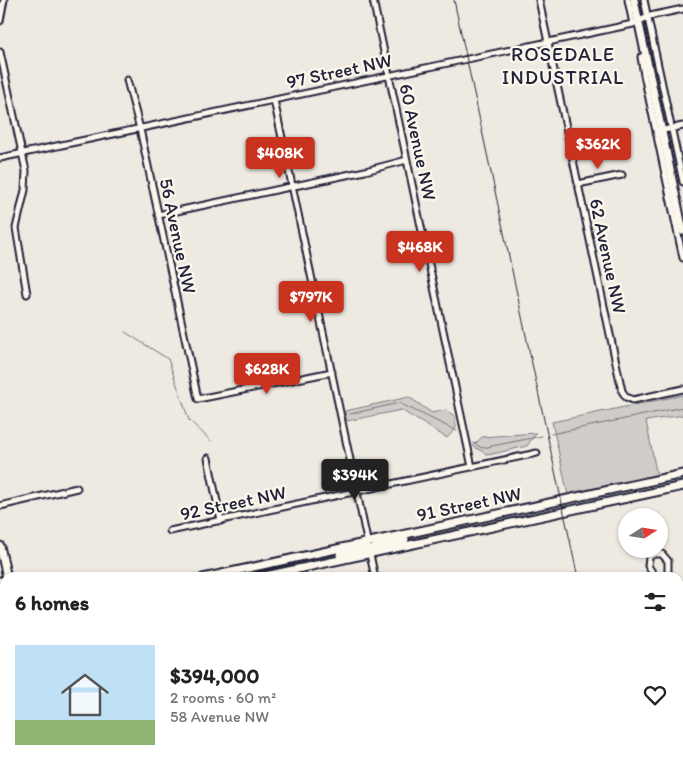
<!DOCTYPE html>
<meta charset="utf-8">
<style>
body{margin:0;font-family:Itim,sans-serif;background:#f2f2f2;color:#222;height:100vh;display:flex;flex-direction:column;font-size:19px;white-space:nowrap}
*{box-sizing:border-box;margin:0}
p{font-size:16px;color:#767676}
.icon{flex:none;width:28px;height:28px;fill:none;stroke:currentColor;stroke-width:2;stroke-linecap:round;stroke-linejoin:round}
.map{position:relative;flex:1;overflow:hidden}
.drawer{position:absolute;left:0px;top:572px;width:684px;height:196px;display:flex;flex-direction:column;background:#fff;border-radius:15px 15px 0 0;box-shadow:0 1px 4px #0004}
.drawer>*{flex:none}
.needle{width:32px;rotate:78deg}
.buttons{position:absolute;left:618px;top:508px;display:grid;gap:10px}
.buttons a{display:grid;place-items:center;width:50px;height:50px;border-radius:50%;background:#fff;box-shadow:0 1px 4px #0004;font-size:25px}
.price{position:absolute;translate:-50% -42px;padding:0 11px;border-radius:5px;background:#c8321e;color:#fff;font-size:16px;line-height:32px;filter:drop-shadow(0 1px 2px #0008)}
.price::after{content:'';position:absolute;left:50%;top:30px;width:15px;height:11px;margin-left:-8px;background:inherit;clip-path:polygon(0 0,100% 0,50% 100%)}
.price.active{background:#222;color:#fff}
ul{padding:0;list-style:none}
li{display:flex;align-items:center;gap:15px;height:125px;padding:0 15px}
li+li{border-top:1px solid #e0e0e0}
li span{display:grid;place-items:center;flex:none;width:140px;height:100px;border-radius:0px;color:#555}
li>.icon{margin-inline-start:auto}
span .icon{width:60px;height:60px;fill:#fffc;stroke-width:1}
li b{font-size:21px}
h2{display:flex;justify-content:space-between;align-items:center;height:60px;padding:0 15px;font-size:21px}
.map>svg:first-child{display:block}
</style>
<div class="map">
<svg width="683" height="768" viewBox="0 0 683 768">
<rect width="100%" height="100%" fill="#eeeae2"/>
<filter id="ink" filterUnits="userSpaceOnUse"><feTurbulence type="fractalNoise" baseFrequency=".02" numOctaves="2"/><feDisplacementMap in="SourceGraphic" scale="10" xChannelSelector="R" yChannelSelector="G"/><feConvolveMatrix kernelMatrix="1 2 1 2 8 2 1 2 1" color-interpolation-filters="sRGB"/></filter>
<g filter="url(#ink)">
<path fill="#d0cdc9" stroke="#797882" d="M683 395V415L646 421 657 476 568 495 552 422Z
M409 397 432 413 445 410 455 416 456 428 447 438 401 410 347 421 345 411Z
M536 433 527 446 488 455 473 446 482 437Z"/>
<g fill="none" stroke-linecap="round" stroke-linejoin="round">
<path stroke="#716f7c" stroke-width="1" d="M125 332 168 359 189 420 211 441
M350 414 399 403 457 431
M551 434 683 407
M473 443 482 448 542 436"/>
<defs>
<path id="minor" d="M373 0 472 467
M539 0 622 391 626 397 633 400 683 389
M628 0 633 24
M644 0 683 182
M0 21 4 0
M0 52 26 171 25 190 16 228 27 294
M645 56 641 57 644 75 683 258
M127 80 140 129 198 399 332 372
M274 100 375 578
M659 131 683 126
M0 158 633 24 650 16 683 9
M578 184 622 175
M158 215 365 171 407 160
M208 458 221 521
M0 506 77 488
M170 531 537 453
M656 578 648 566 649 557 654 554H662L668 561V572L665 578
M679 661 683 660
M0 745 5 744
M150 764 151 768
M415 764 416 768
M584 764 588 768
M460 768 480 764"/>
<path id="major" d="M634 0 683 231
M0 546 7 578
M370 553 375 547 405 539
M340 555 364 549 368 542
M203 578 683 474
M256 578 683 486
M0 581 5 606
M0 625 5 624
M0 633 5 632
M0 640 5 641
M38 764 39 768
M45 764 46 768"/>
</defs>
<use href="#minor" stroke="#22223b" stroke-width="9"/>
<use href="#major" stroke="#22223b" stroke-width="11"/>
<use href="#minor" stroke="#fbf7ec" stroke-width="5"/>
<use href="#major" stroke="#fbf7ec" stroke-width="7"/>
<path stroke="#22223b" stroke-width="1" d="M454 0 578 578
M209 764 210 768
M656 764 659 768"/>
</g>
</g>
<g text-anchor="middle" dominant-baseline="central" stroke-width="4.5" stroke-linejoin="round" paint-order="stroke">
<g font-size="19" fill="#22223b" stroke="#fbf7ec">
<text transform="translate(339 71) rotate(-12)">97 Street NW</text>
<text transform="translate(418 142) rotate(78)">60 Avenue NW</text>
<text transform="translate(178 236) rotate(78)">56 Avenue NW</text>
<text transform="translate(608 256) rotate(78)">62 Avenue NW</text>
<text transform="translate(233 503) rotate(-12)">92 Street NW</text>
<text transform="translate(469 504) rotate(-12)">91 Street NW</text>
</g>
<g font-size="20" letter-spacing="1" fill="#22223b" stroke="#fbf7ec">
<text x="563" y="54">ROSEDALE<tspan x="563" dy="23">INDUSTRIAL</tspan></text>
</g>
</g>
</svg>
<div class="buttons">
<a><svg class="needle" viewBox="-14 -14 28 28"><path d="M0-13l5 13h-10z" fill="#e53935"/><path d="M0 13l5-13h-10z" fill="#767676"/></svg></a>
</div>
<b class="price" style="left:598px;top:170px">$362K</b>
<b class="price" style="left:280px;top:179px">$408K</b>
<b class="price" style="left:420px;top:273px">$468K</b>
<b class="price" style="left:311px;top:323px">$797K</b>
<b class="price" style="left:267px;top:395px">$628K</b>
<b class="price active" style="left:355px;top:501px">$394K</b>
<section class="drawer">
<h2>6 homes<svg class="icon" aria-label="filters" viewBox="0 0 24 24"><path d="M4 7h16M4 17h16"/><circle cx="9" cy="7" r="2"/><circle cx="15" cy="17" r="2"/></svg></h2>
<ul>
<li><span style="background:linear-gradient(#bfe0f5 75%,#8fb573 0)"><svg class="icon" aria-label="home" viewBox="0 0 24 24"><path d="M3 11l9-7 9 7M6 9v11h12V9"/></svg></span><div><b>$394,000</b><p>2 rooms · 60 m²</p><p>58 Avenue NW</p></div><svg class="icon" aria-label="heart" viewBox="0 0 24 24"><path d="M12 20l-8-8c-3-5 5-10 8-4 3-6 11-1 8 4z"/></svg></li>
</ul>
</section>
</div>
